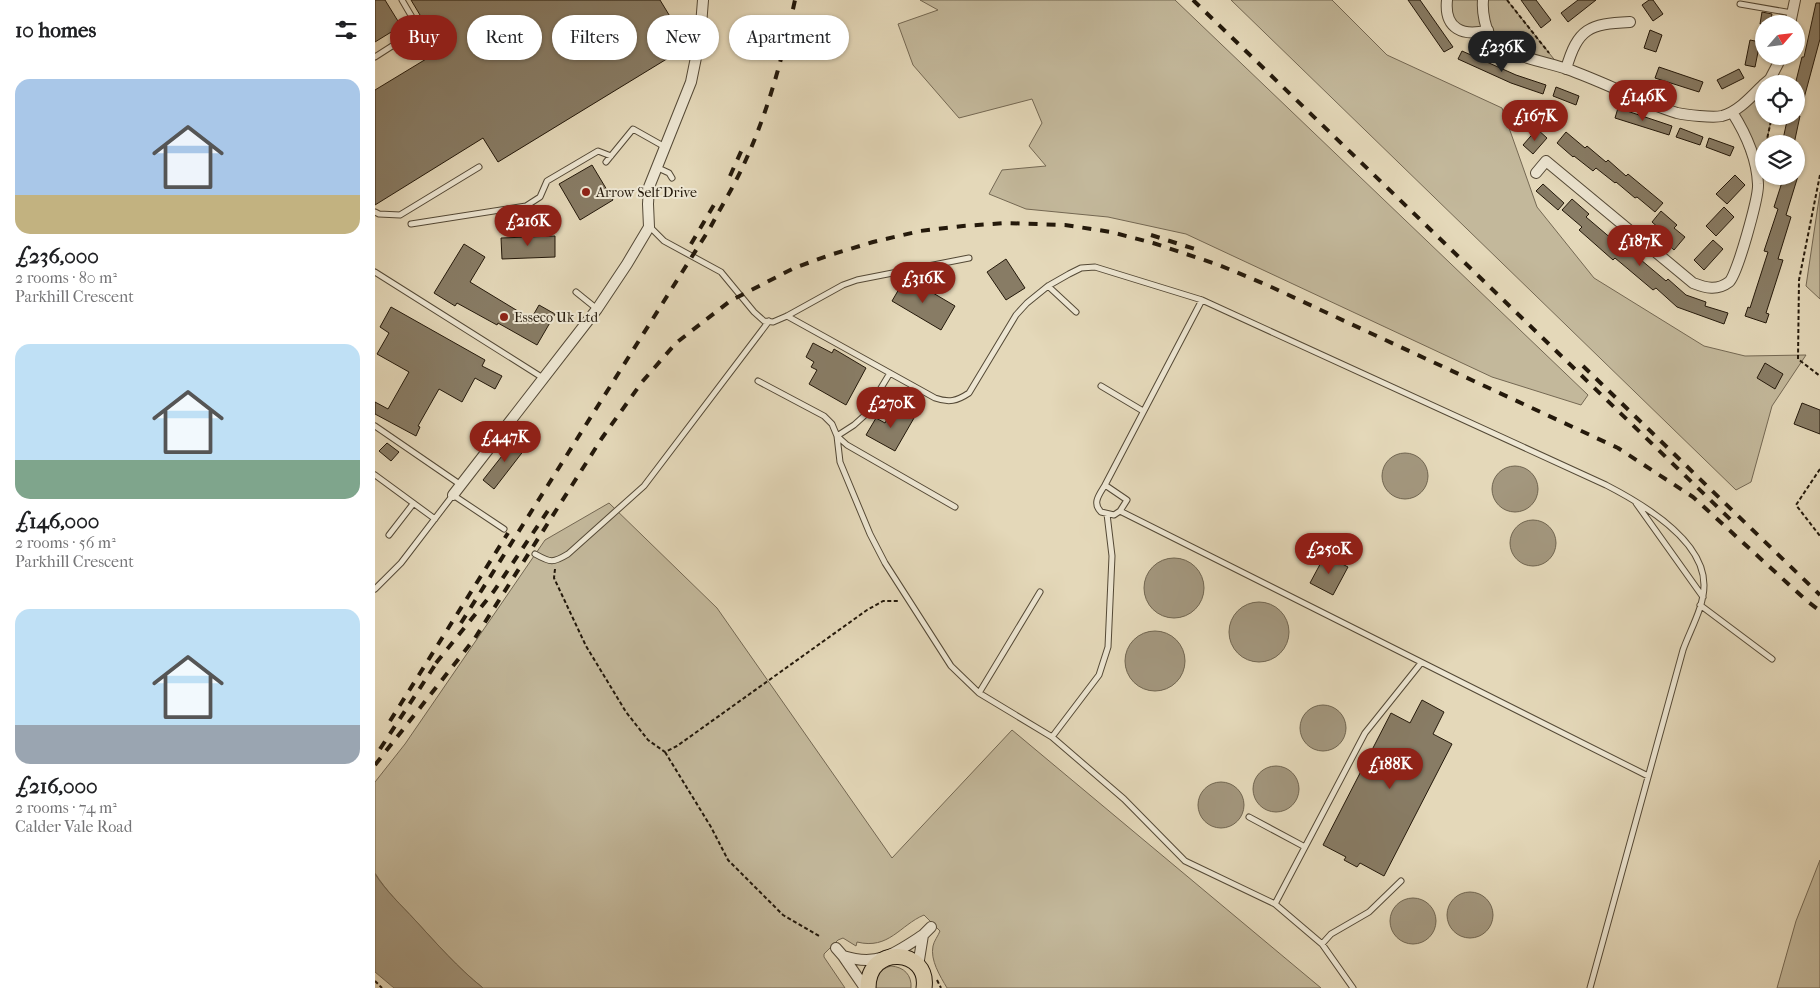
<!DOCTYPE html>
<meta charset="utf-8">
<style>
body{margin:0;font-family:"IM FELL French Canon",serif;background:#f2f2f2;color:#202124;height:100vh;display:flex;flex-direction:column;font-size:19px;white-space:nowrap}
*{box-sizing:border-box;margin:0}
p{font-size:16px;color:#757577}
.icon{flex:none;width:28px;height:28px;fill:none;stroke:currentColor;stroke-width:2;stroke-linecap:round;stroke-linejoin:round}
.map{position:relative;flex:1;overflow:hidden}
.sheet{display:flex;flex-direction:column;background:#fff;width:375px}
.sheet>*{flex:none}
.banner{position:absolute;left:15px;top:15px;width:475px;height:45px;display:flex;gap:10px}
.needle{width:32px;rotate:62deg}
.fabs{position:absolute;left:1380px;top:15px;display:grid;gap:10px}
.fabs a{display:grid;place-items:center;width:50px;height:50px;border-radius:50%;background:#fff;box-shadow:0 1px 4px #0004;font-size:25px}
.price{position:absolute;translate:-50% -42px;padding:0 11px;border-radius:18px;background:#8f2418;color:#fff;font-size:16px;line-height:32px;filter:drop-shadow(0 1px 2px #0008)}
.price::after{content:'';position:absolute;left:50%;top:30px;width:15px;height:11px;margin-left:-8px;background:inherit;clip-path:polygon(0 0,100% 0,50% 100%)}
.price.on{background:#222;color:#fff}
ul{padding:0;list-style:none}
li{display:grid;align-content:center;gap:10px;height:265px;padding:0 15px}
li span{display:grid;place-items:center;height:155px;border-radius:15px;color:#555}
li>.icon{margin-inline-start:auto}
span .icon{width:90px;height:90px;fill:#fffc;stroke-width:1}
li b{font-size:21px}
h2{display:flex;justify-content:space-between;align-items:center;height:60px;padding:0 15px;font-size:21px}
.tag{padding:0 18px;border-radius:22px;background:#fff;box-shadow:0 1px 4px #0004;font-size:18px;line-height:45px}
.tag.on{background:#8f2418;color:#fff}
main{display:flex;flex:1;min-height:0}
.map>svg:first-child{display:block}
</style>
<main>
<section class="sheet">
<h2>10 homes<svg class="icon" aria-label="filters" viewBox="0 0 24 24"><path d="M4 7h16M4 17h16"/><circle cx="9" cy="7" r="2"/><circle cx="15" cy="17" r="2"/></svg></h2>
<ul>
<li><span style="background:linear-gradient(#a9c7e8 75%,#c2b280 0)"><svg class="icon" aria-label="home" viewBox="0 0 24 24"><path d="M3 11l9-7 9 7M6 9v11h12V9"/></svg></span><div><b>£236,000</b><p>2 rooms · 80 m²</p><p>Parkhill Crescent</p></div></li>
<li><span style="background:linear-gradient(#bfe0f5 75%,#7fa58c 0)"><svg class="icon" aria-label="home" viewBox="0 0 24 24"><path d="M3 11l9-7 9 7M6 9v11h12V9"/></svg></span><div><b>£146,000</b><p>2 rooms · 56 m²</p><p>Parkhill Crescent</p></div></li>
<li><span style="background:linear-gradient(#bfe0f5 75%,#9aa5b1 0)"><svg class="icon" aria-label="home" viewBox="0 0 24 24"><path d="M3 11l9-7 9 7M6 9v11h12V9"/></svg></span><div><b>£216,000</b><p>2 rooms · 74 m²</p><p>Calder Vale Road</p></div></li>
</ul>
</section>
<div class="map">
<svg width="1445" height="988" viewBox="0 0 1445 988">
<rect width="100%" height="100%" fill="#e4d8b9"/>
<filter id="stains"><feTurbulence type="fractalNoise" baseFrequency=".004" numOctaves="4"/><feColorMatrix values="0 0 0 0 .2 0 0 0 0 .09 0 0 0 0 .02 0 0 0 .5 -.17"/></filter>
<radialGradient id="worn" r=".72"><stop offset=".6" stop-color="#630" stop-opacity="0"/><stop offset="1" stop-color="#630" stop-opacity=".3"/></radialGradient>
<path fill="#c3b89b" stroke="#746853" d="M545 0H800L1213 395 1206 405 1117 377 811 234 733 217 651 209 614 194 627 170 671 166 654 146 667 123 657 99 584 118 538 65 523 24 563 10Z
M856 0H957L1012 55 1127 108 1162 207 1219 278 1329 346 1370 356 1431 355 1397 406 1376 482 1361 490Z
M1072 0H1132L1186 68 1142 54 1113 30 1102 33 1076 23Z
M1389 84V116H1397L1391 144H1389V157L1383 185 1357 112Z
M1445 192V299L1431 286Z
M234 503 342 608 517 858 637 730 946 988H572C565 976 555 960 558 946 559 941 563 936 565 931L549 915C525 925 514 950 482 942L481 946 468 938 463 940 449 954V957L470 988H108C83 968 62 944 40 920 26 905 11 891 0 873V782L30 744 170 540Z
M1445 860V988H1402L1421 921Z
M516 966C529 967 537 975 536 988H499C499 977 505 969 516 966Z"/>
<path fill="#a3977e" stroke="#706550" d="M1007 476a23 23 0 1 1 46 0a23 23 0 1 1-46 0Z
M1117 489a23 23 0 1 1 46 0a23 23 0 1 1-46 0Z
M1135 543a23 23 0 1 1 46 0a23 23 0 1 1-46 0Z
M769 588a30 30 0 1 1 60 0a30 30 0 1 1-60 0Z
M854 632a30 30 0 1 1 60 0a30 30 0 1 1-60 0Z
M750 661a30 30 0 1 1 60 0a30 30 0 1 1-60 0Z
M925 728a23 23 0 1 1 46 0a23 23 0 1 1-46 0Z
M878 789a23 23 0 1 1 46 0a23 23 0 1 1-46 0Z
M823 805a23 23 0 1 1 46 0a23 23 0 1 1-46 0Z
M0 874C11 891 26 905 40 920 62 944 83 968 108 988H19L0 972Z
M1072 915a23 23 0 1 1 46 0a23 23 0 1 1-46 0Z
M1015 921a23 23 0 1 1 46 0a23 23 0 1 1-46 0Z"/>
<path fill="#887c65" stroke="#24190b" d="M0 0H10L26 26 0 42Z
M36 0H285L313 46 123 162 108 138 0 205V90L66 50Z
M1033 0H1045L1078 47 1069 52Z
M1146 0H1161L1176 20 1166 28Z
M1203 0H1221L1193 22 1186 13Z
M1274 0H1278L1288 14 1278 21 1267 5Z
M1441 3H1445V39L1425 113H1421V81L1427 57H1429Z
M1387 12 1397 14 1395 24H1385Z
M1275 30 1287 35 1281 52 1269 48Z
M1375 40 1385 42 1380 67 1370 65Z
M1087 51 1141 75 1171 85 1168 94 1136 83 1083 59Z
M1284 67 1328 82 1324 92 1280 78Z
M1364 69 1369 78 1347 89 1342 80Z
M1181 87 1204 96 1201 105 1178 96Z
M1243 108 1297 126 1294 135 1240 118Z
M1413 116H1425L1419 144H1407Z
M1305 128 1328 137 1325 145 1301 137Z
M1162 129 1172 138 1158 154 1148 145Z
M1191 132 1210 148 1212 146 1231 162 1233 160 1251 176 1253 174 1288 203 1280 212 1262 197 1260 198 1241 182 1240 183 1221 168 1218 171 1199 156 1198 157 1182 143Z
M1334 138 1359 147 1355 156 1331 147Z
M217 165 238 200 205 220 184 184Z
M1360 175 1370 185 1352 204 1341 194Z
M1409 176H1423L1411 215 1416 217 1403 259 1408 260 1391 313 1394 314 1391 323 1370 316 1373 307 1375 308 1393 252 1389 251 1403 209 1399 207Z
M1168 184 1189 203 1183 210 1161 191Z
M1197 199 1214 214 1211 217 1251 251 1253 249 1291 281 1293 279 1311 295 1331 302 1330 306 1353 313 1349 324 1302 307 1281 288 1278 290 1240 258 1238 260 1204 230 1207 227 1187 210Z
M1349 207 1359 217 1341 236 1331 226Z
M1286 211 1302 225 1299 228 1310 237 1299 250 1291 243 1295 238 1277 222Z
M180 236V257L127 259 126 238Z
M1338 240 1348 249 1329 270 1319 260Z
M89 244 110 257 95 282 156 319 164 305 180 314 162 345 123 323 122 325 82 303 80 306 59 293Z
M631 259 650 288 631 300 612 272Z
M531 277 580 306 566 330 517 301Z
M16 307 110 360 107 366 127 376 120 389 100 378 87 402 64 389 43 426 45 427 41 436 0 414V402L13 409 34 372 2 354 14 333 5 327Z
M438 343 457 353 459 349 491 368 471 405 434 384 442 370 436 367 439 362 431 357Z
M1390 363 1408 374 1400 389 1382 378Z
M1427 403 1445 410V434L1419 424Z
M519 407 539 418 520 451 491 435 501 418 510 423Z
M142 437 153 445 119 489 108 480Z
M12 443 24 452 16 461 4 451Z
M950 555 973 567 958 595 935 583Z
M1047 700 1069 712 1058 734 1077 744 1009 876 985 863 982 867 969 860 971 857 948 845 1016 713 1035 723Z"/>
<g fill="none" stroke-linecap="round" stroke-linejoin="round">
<defs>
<path id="service" d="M1365 4 1417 13
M0 57 39 32 41 24 27 0
M231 162 258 129 290 147
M281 167 294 173 297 178
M0 212 4 214 25 215 104 167
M36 224 151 206 165 197 172 181 223 151 236 156
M275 227 289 241 346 272 379 312 389 321 398 322 412 316 468 285 482 280 594 258
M0 272 168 378
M673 286 701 312
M201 292 222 309
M412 316 560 398C574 403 582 401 594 393L641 315 652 303 673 286 694 274 706 268 720 267 827 300 1231 485C1266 503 1329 540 1329 585 1329 607 1315 630 1308 650L1215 988
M515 373 489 416 479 425 462 436 472 445 580 507
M383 381 449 416 457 424 462 436 465 462 495 534 510 563 576 666 604 693 677 737 749 799 810 861 900 904 947 944 978 988
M726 386 768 411
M0 426 86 485
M0 475 60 519
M730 485C724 495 717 503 726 512L739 515 745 511 752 500 730 485 827 300
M1261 503 1328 597
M745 511 1273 776
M14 535 38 504
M160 554C176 563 178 563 193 554L269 486 394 321
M0 589 26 563 78 495 129 529
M1325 605 1397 659
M604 693 665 592
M677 737 724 675 733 647 737 556 732 514
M874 817 930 847
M900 904 990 733 1046 663
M947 944 956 934 994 912 1026 881"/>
<path id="minor" d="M1072 0C1069 29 1088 37 1113 30
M1108 0C1107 12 1110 30 1118 40 1132 56 1172 62 1192 69 1229 82 1264 101 1302 113 1311 115 1338 118 1347 116 1363 112 1377 96 1389 84
M1415 24 1420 0
M1191 69C1203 28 1214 24 1255 22
M1389 84 1395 79 1407 56
M1161 173 1171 161 1318 283C1331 288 1342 291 1354 282 1362 276 1384 196 1383 184 1382 158 1371 134 1357 112
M78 495 222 309 252 264 274 227 273 204 274 187 316 82 325 38 328 0
M548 935 556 927
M461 948 468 956
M490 988 468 956C503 967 519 954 548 935L543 966"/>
<path id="primary" d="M493 988C493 943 555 949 549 988"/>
</defs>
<use href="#service" stroke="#544936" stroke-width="7"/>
<use href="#minor" stroke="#544936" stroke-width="12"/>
<use href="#primary" stroke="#24190b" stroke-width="17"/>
<path stroke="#24190b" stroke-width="2" stroke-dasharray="4 2.5" stroke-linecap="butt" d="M1132 0 1174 53
M1391 144 1397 116
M1445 175 1424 280 1423 359 1445 376
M1445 469 1421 505 1445 536
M180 569 179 578 211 646 251 712 273 740 290 752 302 746 492 610 508 601H524
M290 752 336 827 353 860 408 915 444 936
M562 980 566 988
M0 981 7 988"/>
<use href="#service" stroke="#ede6d2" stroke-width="5"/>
<use href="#minor" stroke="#ede6d2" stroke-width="10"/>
<use href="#primary" stroke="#e4d8b9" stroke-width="15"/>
<path stroke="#24190b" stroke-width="4" stroke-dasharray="9 9" stroke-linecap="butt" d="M818 0 1358 522
M355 176 369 145
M776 235 826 251
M316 244 340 203
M1208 366 1445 595
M86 623 335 228C346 207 359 186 369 164 393 112 408 56 420 0
M61 663 119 591 174 509
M15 721 133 533
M5 749 64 659
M0 765 100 638 227 438 267 382 301 343 355 301 419 268 455 255 498 242 545 231 588 226 630 223 690 225 736 232 778 243 844 265 892 285 1243 448 1318 497 1432 601 1445 611"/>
</g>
<g fill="#8f2418" stroke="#ede6d2" stroke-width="2">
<circle cx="211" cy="192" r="5"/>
<circle cx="129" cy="317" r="5"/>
</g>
<g text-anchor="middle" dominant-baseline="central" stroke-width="4" stroke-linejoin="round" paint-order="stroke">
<g font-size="14" fill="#24190b" stroke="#ede6d2" text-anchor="start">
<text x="221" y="192">Arrow Self Drive</text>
<text x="139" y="317">Esseco Uk Ltd</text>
</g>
</g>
<rect width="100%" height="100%" filter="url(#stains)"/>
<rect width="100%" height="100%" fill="url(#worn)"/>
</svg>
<div class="fabs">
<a><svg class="needle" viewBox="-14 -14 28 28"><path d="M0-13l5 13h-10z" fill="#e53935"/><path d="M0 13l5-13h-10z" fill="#757577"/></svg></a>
<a><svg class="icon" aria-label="locate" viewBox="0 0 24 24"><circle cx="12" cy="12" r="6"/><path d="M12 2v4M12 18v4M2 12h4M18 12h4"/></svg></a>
<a><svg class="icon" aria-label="layers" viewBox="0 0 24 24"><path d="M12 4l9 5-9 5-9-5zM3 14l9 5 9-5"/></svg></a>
</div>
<b class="price on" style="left:1127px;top:73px">£236K</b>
<b class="price" style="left:1268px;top:122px">£146K</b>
<b class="price" style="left:1160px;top:142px">£167K</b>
<b class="price" style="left:153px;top:247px">£216K</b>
<b class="price" style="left:1265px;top:267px">£187K</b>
<b class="price" style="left:548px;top:304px">£316K</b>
<b class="price" style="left:516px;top:429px">£270K</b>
<b class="price" style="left:130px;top:463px">£447K</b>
<b class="price" style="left:954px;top:575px">£250K</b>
<b class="price" style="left:1015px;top:790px">£188K</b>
<div class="banner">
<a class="tag on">Buy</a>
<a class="tag">Rent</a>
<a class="tag">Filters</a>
<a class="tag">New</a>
<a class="tag">Apartment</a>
</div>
</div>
</main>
